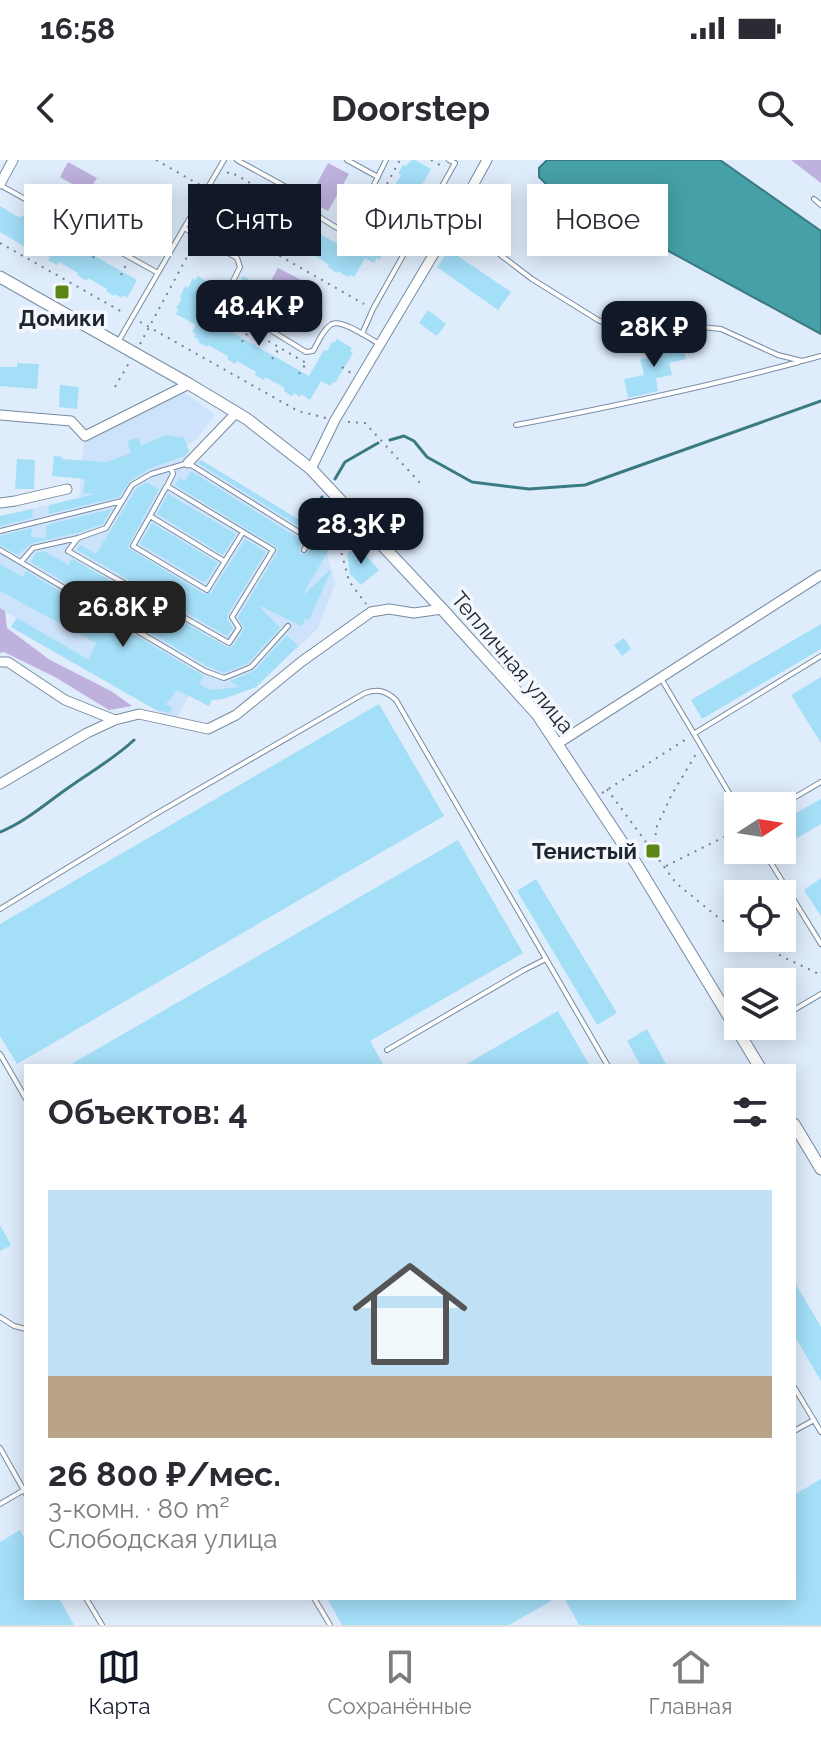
<!DOCTYPE html>
<html lang="ru">
<meta charset="utf-8">
<style>
body{margin:0;font-family:Raleway,sans-serif;background:#f7f7f7;color:#2b2b33;height:100vh;display:flex;flex-direction:column;font-size:30px;white-space:nowrap}
*{box-sizing:border-box;margin:0}
p{font-size:26px;color:#7c7c81}
.icon{flex:none;width:44px;height:44px;fill:none;stroke:currentColor;stroke-width:2;stroke-linecap:round;stroke-linejoin:round}
.map{position:relative;flex:1;overflow:hidden}
.side{position:absolute;left:24px;top:904px;width:772px;height:536px;display:flex;flex-direction:column;background:#fff;border-radius:0px;box-shadow:0 4px 20px #0003}
.side>*{flex:none}
.top-card{position:absolute;left:24px;top:24px;width:774px;height:72px;display:flex;gap:16px}
.needle{width:52px;rotate:78deg}
.controls{position:absolute;left:724px;top:632px;display:grid;gap:16px}
.controls a{display:grid;place-items:center;width:72px;height:72px;border-radius:0px;background:#fff;box-shadow:0 4px 20px #0003;font-size:40px}
.price{position:absolute;translate:-50% -68px;padding:0 18px;border-radius:16px;background:#111827;color:#fff;font-size:26px;line-height:52px;filter:drop-shadow(0 2px 4px #0008)}
.price::after{content:'';position:absolute;left:50%;top:48px;width:24px;height:18px;margin-left:-12px;background:inherit;clip-path:polygon(0 0,100% 0,50% 100%)}
.price.active{background:#222;color:#fff}
ul{padding:0;list-style:none}
li{display:grid;align-content:center;gap:16px;height:424px;padding:0 24px}
li span{display:grid;place-items:center;height:248px;border-radius:0px;color:#555}
li>.icon{margin-inline-start:auto}
span .icon{width:144px;height:144px;fill:#fffc;stroke-width:1}
li b{font-size:34px}
h2{display:flex;justify-content:space-between;align-items:center;height:96px;padding:0 24px;font-size:34px}
.chip{padding:0 28px;border-radius:0px;background:#fff;box-shadow:0 4px 20px #0003;font-size:28px;line-height:72px}
.chip.active{background:#111827;color:#fff}
.status{display:flex;justify-content:space-between;align-items:center;height:56px;padding:0 40px;background:#fff;direction:ltr}
.status svg{height:22px;fill:currentColor}
header{display:flex;justify-content:space-between;align-items:center;height:104px;padding:0 24px;background:#fff;font-size:36px;font-weight:700}
.tabs{display:flex;justify-content:space-around;align-items:center;height:112px;border-top:2px solid #e1e1e2;background:#fff;font-size:22px;color:#7c7c81}
.tabs a{display:grid;justify-items:center;gap:4px}
.tabs .active{color:#111827}
.map>svg:first-child{display:block}
</style>
<div class="status"><b>16:58</b><svg viewBox="0 0 49 12"><path d="M0 12V9h3v3zM5 12V6h3v6zM10 12V3h3v9zM15 12V0h3v12zM26 1h20v11H26zM47 4h2v5h-2z"/></svg></div>
<header><svg class="icon" aria-label="back" viewBox="0 0 24 24"><path d="M15 5l-7 7 7 7"/></svg>Doorstep<svg class="icon" aria-label="search" viewBox="0 0 24 24"><circle cx="10" cy="10" r="6"/><path d="M15 15l6 6"/></svg></header>
<div class="map">
<svg width="821" height="1465" viewBox="0 0 821 1465">
<rect width="100%" height="100%" fill="#dfecfb"/>
<path fill="#cde3fb" d="M183 231 215 255 197 279 187 285 190 294 322 374 335 424 318 468 256 527 223 539 212 540 209 546 189 536 175 561 11 467 16 458 0 448V356L79 338 84 278Z"/>
<path fill="#bfb1de" d="M791 0H821V23Z
M68 2 97 18 88 33 60 17Z
M328 3 349 14 328 51 308 40Z
M278 108 309 124 293 154 262 137Z
M0 448 5 451 7 468 50 500 111 531 132 546 109 550 55 517 4 492 0 493Z"/>
<path fill="#46a0a7" stroke="#3a7b83" stroke-width="2" d="M547 0H720L821 71V174L547 25 539 17V8Z"/>
<g fill="none" stroke-linecap="round" stroke-linejoin="round">
<path stroke="#3a7b83" stroke-width="3" d="M390 280 404 276 414 281 427 297 472 322 529 329 585 325 821 241
M335 319 345 302 378 283
M309 359 322 337
M0 672C25 662 45 644 68 628 90 612 114 599 134 580"/>
</g>
<path fill="#a4dff8" d="M412 0H415L431 9 379 100 377 98 374 103 365 98 354 117 350 115 348 117 338 111 337 113 328 107 329 105 320 99 245 57 247 54 242 51 251 36 254 39 255 37 350 91 365 64 371 67 401 15 398 13 403 5 406 6Z
M0 46 20 58 22 55 137 120 127 138 123 135 121 138 115 134 114 136 106 131 107 129 88 118 87 121 77 115 78 113 59 102 57 105 48 100 50 97 31 86 29 89 0 72Z
M449 90 511 132 498 150 437 107Z
M198 116 212 124 210 127 214 129 200 154 309 216 324 190 327 191 332 182 334 183 337 179 352 188 350 191 353 193 335 223 333 222 330 226 321 221 310 240 301 234 300 237 294 233 292 236 284 231 285 228 265 217 264 220 255 215 256 212 237 201 235 204 227 199 228 196 208 185 207 187 198 182 199 180 194 177 196 174 192 172 196 165 176 154 179 149 176 148 182 138 180 137 185 126 188 128 193 118 195 120Z
M243 116 259 125 255 133 239 125Z
M428 150 446 164 437 176 419 163Z
M658 179 671 187 675 186 677 192 684 191 686 199 669 203 672 215 656 218 658 231 628 238 624 219 644 215 640 199 651 196 650 189 652 180Z
M17 203 39 204 37 229 0 226V207H17Z
M60 225 79 227 77 249 59 247Z
M166 275 184 278 189 291 184 296 149 309 130 321 119 337 48 354 49 345 95 334 83 333 85 319 52 316 54 296 63 297 62 299 107 302 131 293 127 281 138 278 141 286Z
M17 299 35 300 34 329H15Z
M201 300 326 376 322 383 330 388 302 436 330 410 331 411 309 460 305 459 302 466 258 445 280 468 248 503 224 513 207 506 31 402 36 393 44 391 69 405 72 399 227 487H232L244 469 238 457 277 393 278 388 175 325 180 318 185 321 191 311 303 381 299 389 302 395 308 393 315 378 313 375 198 303Z
M146 322 159 329 129 384 128 388 204 434 211 433 245 379 266 392 228 454 227 459 233 468 227 476 77 390 80 385 96 394 136 329Z
M168 334 236 374 223 395 157 354Z
M33 349 32 358 0 366V356Z
M112 349 103 364 77 373 32 383 18 395 0 385V376L32 368 31 377 46 378 47 365Z
M152 363 218 403 205 423 140 384Z
M357 385 379 410 361 425 350 414 347 394Z
M0 404 23 417 26 411 204 516 199 524 210 530 240 527 230 521 254 511 287 475 298 486 256 527 223 539 212 540 209 546 177 530 166 544 173 548 170 553 156 550 11 467 17 458 89 500 96 483 0 431Z
M821 464V489L702 559 691 540Z
M624 478 631 489 622 496 614 485Z
M821 517V583L791 535Z
M379 544 444 656 17 904 0 876V764Z
M821 639V664L782 687V661Z
M458 680 523 793 370 881 384 906H68Z
M821 718V756L804 730Z
M536 719 617 853 597 865 517 731Z
M558 851 590 906H463Z
M647 869 667 906H641L627 881Z
M0 1065 11 1085 0 1091Z
M794 1121 821 1167V1221L794 1175Z
M821 1319V1465H579L564 1438H794V1335Z
M20 1370 26 1381V1438H59L74 1465H0V1382Z
M327 1438H556L509 1465H342Z"/>
<g fill="none" stroke-linecap="round" stroke-linejoin="round">
<defs>
<path id="service" d="M237 0 286 27 295 42 342 71 353 68 386 0
M347 0 378 17
M0 25 158 113
M814 39 821 45
M456 61 532 119 598 160 617 169 663 163 721 169 778 195 802 201 821 196
M184 68 224 0
M362 174 373 149 455 3 449 0
M118 182 184 68 237 98 240 107 229 129 230 145 306 192 313 191C318 183 323 169 332 164 342 159 369 178 379 184
M516 265C611 247 705 227 799 202
M150 356 166 327
M0 371 122 341
M78 378 68 391 229 483 239 468 232 457 273 390 167 326 173 314 171 308
M0 390 205 511 224 518 251 507 288 466
M224 401 150 356 133 386 207 430 243 372
M21 402 33 388 78 378 106 368 132 325 151 314 188 303 310 379 304 390
M662 520 738 648
M695 573 821 496
M780 646 821 622
M763 690 821 784
M0 749 154 655 365 533C378 529 385 530 396 540L608 906
M782 857 821 834
M745 879 767 866
M387 890 524 810 546 799
M0 894 26 939
M0 1157 14 1166 26 1169
M794 1227 821 1272
M794 1271 814 1260
M0 1288 26 1334
M0 1344 24 1330
M86 1438 102 1465
M314 1438 330 1465"/>
<path id="minor" d="M0 24 13 0
M0 255 71 261 85 276 189 224
M188 303 236 253
M311 309 335 260 454 60 487 0
M0 343 15 341 67 329
M0 502H8L65 540 115 560
M557 584 821 415
M0 624 87 573 115 560 139 554 208 569 236 555 301 502 371 452 389 449 414 453 442 449"/>
<path id="tertiary" d="M0 117 189 224 247 259 311 309 442 449 537 554 637 705 759 906
M794 964 821 1009"/>
</defs>
<use href="#service" stroke="#768ba1" stroke-width="6"/>
<use href="#minor" stroke="#768ba1" stroke-width="11"/>
<use href="#tertiary" stroke="#768ba1" stroke-width="13"/>
<path stroke="#77828e" stroke-width="2" stroke-dasharray="2 6" stroke-linecap="butt" d="M156 0 200 25
M431 0 440 5 441 8
M227 13 230 12 238 16 288 45
M203 52 364 144
M35 66 40 57
M364 66 400 0
M345 79 354 84 359 75
M64 81 69 72
M0 83 124 153
M93 98 98 89
M121 115 126 105
M203 143 213 149 222 133
M213 149 306 203
M140 162 298 251 326 258
M214 166 226 151
M242 182 248 172
M140 184 194 84
M272 199 278 190
M342 207 351 213
M299 214 305 205
M115 227 129 203
M348 262 365 263 421 324
M342 362 338 380 349 421 366 444
M607 629 676 723 720 759 738 770
M602 633 688 578
M653 691 657 666 672 634 696 594
M666 706 738 670
M752 778 783 797 821 815"/>
<use href="#service" stroke="#fff" stroke-width="4"/>
<use href="#minor" stroke="#fff" stroke-width="9"/>
<use href="#tertiary" stroke="#fff" stroke-width="11"/>
</g>
<g fill="#598614" stroke="#f4f8fd" stroke-width="3">
<rect x="54" y="124" width="16" height="16" rx="4"/>
<rect x="645" y="683" width="16" height="16" rx="4"/>
</g>
<g text-anchor="middle" dominant-baseline="central" stroke-width="7" stroke-linejoin="round" paint-order="stroke">
<g font-size="22" font-weight="bold" fill="#1d252e" stroke="#f4f8fd">
<text x="62" y="158">Домики</text>
<text x="637" y="691" text-anchor="end">Тенистый</text>
</g>
<g font-size="22" fill="#1d252e" stroke="#f4f8fd">
<text transform="translate(513 502) rotate(50)">Тепличная улица</text>
</g>
</g>
</svg>
<div class="controls">
<a><svg class="needle" viewBox="-14 -14 28 28"><path d="M0-13l5 13h-10z" fill="#e53935"/><path d="M0 13l5-13h-10z" fill="#7c7c81"/></svg></a>
<a><svg class="icon" aria-label="locate" viewBox="0 0 24 24"><circle cx="12" cy="12" r="6"/><path d="M12 2v4M12 18v4M2 12h4M18 12h4"/></svg></a>
<a><svg class="icon" aria-label="layers" viewBox="0 0 24 24"><path d="M12 4l9 5-9 5-9-5zM3 14l9 5 9-5"/></svg></a>
</div>
<b class="price" style="left:259px;top:188px">48.4K ₽</b>
<b class="price" style="left:654px;top:209px">28K ₽</b>
<b class="price" style="left:361px;top:406px">28.3K ₽</b>
<b class="price active" style="left:123px;top:489px">26.8K ₽</b>
<div class="top-card">
<a class="chip">Купить</a>
<a class="chip active">Снять</a>
<a class="chip">Фильтры</a>
<a class="chip">Новое</a>
</div>
<section class="side">
<h2>Объектов: 4<svg class="icon" aria-label="filters" viewBox="0 0 24 24"><path d="M4 7h16M4 17h16"/><circle cx="9" cy="7" r="2"/><circle cx="15" cy="17" r="2"/></svg></h2>
<ul>
<li><span style="background:linear-gradient(#bfe0f5 75%,#b9a48a 0)"><svg class="icon" aria-label="home" viewBox="0 0 24 24"><path d="M3 11l9-7 9 7M6 9v11h12V9"/></svg></span><div><b>26 800 ₽/мес.</b><p>3-комн. · 80 m²</p><p>Слободская улица</p></div></li>
</ul>
</section>
</div>
<nav class="tabs">
<a class="active"><svg class="icon" aria-label="map" viewBox="0 0 24 24"><path d="M3 6l6-2 6 2 6-2v14l-6 2-6-2-6 2zM9 4v14M15 6v14"/></svg>Карта</a>
<a><svg class="icon" aria-label="saved" viewBox="0 0 24 24"><path d="M7 4h10v16l-5-4-5 4z"/></svg>Сохранённые</a>
<a><svg class="icon" aria-label="home" viewBox="0 0 24 24"><path d="M3 11l9-7 9 7M6 9v11h12V9"/></svg>Главная</a>
</nav>
